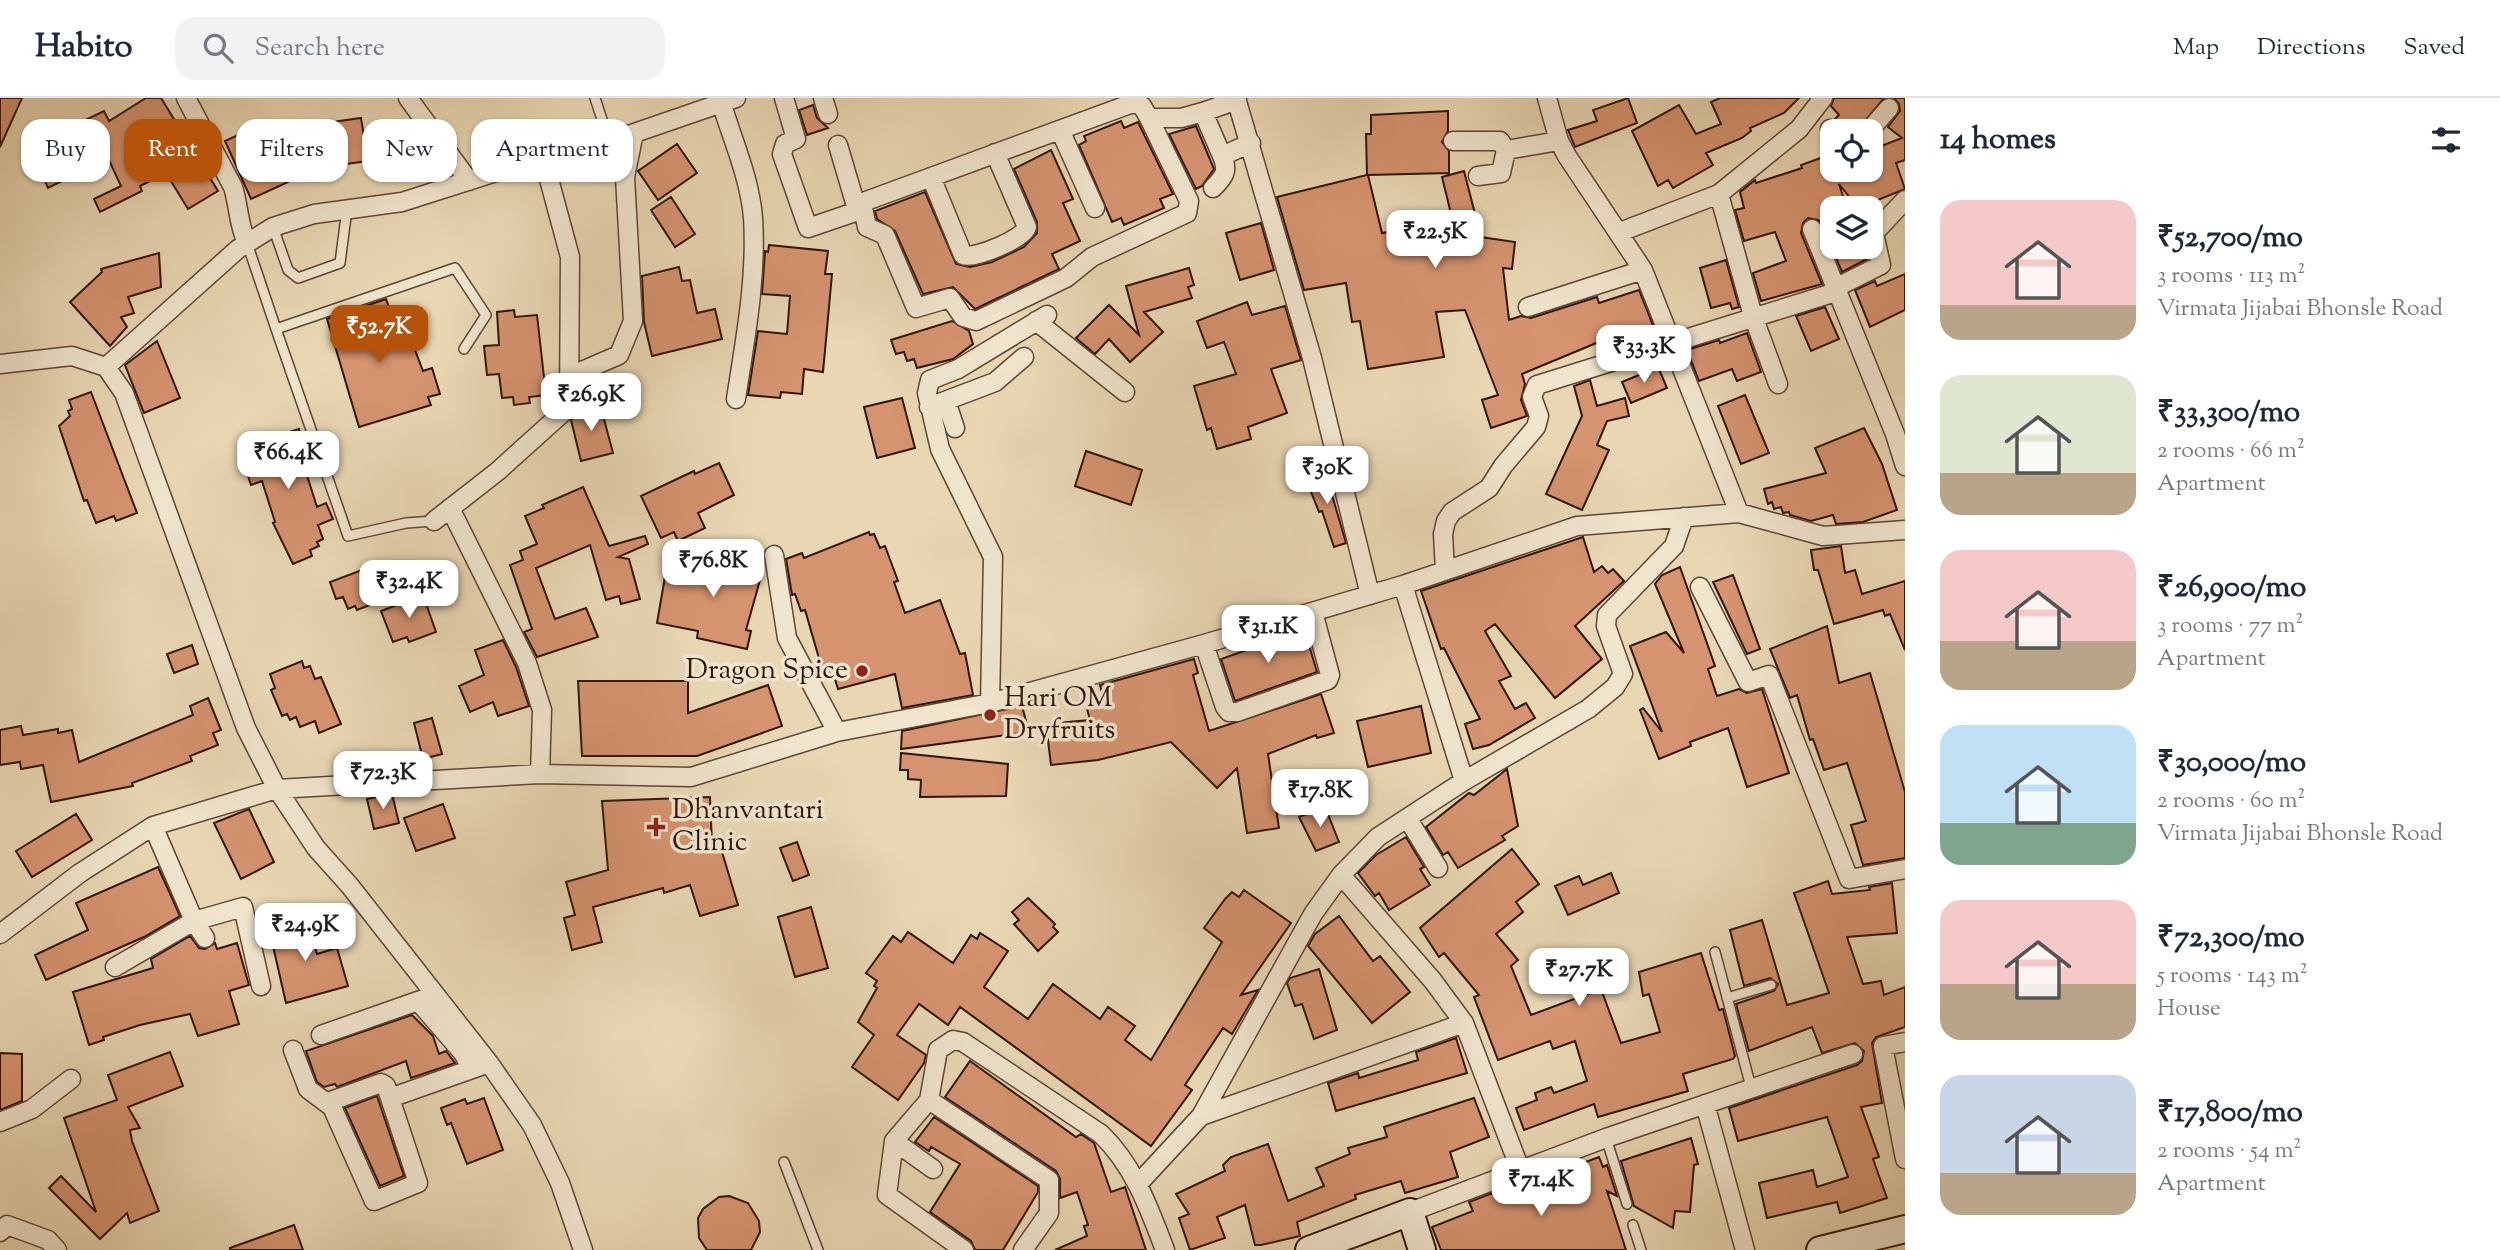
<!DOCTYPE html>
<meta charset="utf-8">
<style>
body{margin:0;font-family:"Sorts Mill Goudy",serif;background:#f2f2f3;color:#1f2937;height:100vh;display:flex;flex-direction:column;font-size:26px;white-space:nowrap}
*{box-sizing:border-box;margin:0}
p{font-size:23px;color:#747a83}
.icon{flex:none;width:38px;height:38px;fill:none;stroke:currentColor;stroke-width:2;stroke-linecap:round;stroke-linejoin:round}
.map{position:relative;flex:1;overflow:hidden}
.drawer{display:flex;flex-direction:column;background:#fff;width:595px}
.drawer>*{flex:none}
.top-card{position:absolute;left:21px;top:21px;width:665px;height:63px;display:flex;gap:14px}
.buttons{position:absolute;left:1820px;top:21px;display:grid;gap:14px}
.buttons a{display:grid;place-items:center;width:63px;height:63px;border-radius:14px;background:#fff;box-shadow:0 2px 5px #0004;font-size:35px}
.price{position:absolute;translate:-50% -60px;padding:0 16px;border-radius:14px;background:#fff;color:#222;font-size:23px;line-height:46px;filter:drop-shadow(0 2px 4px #0008)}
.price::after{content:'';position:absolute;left:50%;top:42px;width:21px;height:16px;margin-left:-10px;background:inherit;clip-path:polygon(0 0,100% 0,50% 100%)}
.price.selected{background:#b45309;color:#fff}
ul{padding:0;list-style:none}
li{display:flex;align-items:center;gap:21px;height:175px;padding:0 35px}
li span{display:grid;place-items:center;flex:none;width:196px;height:140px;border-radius:21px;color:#555}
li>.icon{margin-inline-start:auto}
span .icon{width:84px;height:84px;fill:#fffc;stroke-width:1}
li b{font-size:30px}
h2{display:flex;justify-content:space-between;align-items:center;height:84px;padding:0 35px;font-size:30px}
.tag{padding:0 24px;border-radius:21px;background:#fff;box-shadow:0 2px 5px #0004;font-size:24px;line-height:63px}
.tag.selected{background:#b45309;color:#fff}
header{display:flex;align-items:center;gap:42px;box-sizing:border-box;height:98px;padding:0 35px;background:#fff;border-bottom:2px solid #e0e1e3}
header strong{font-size:33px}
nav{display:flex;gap:38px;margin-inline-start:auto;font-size:24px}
.search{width:490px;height:63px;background:#f2f2f3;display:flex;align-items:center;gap:18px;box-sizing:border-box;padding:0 24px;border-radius:21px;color:#747a83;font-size:26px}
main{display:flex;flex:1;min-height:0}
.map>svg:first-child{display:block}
</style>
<header>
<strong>Habito</strong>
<div class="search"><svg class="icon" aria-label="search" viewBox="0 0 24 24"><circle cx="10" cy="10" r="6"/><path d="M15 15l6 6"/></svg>Search here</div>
<nav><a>Map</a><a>Directions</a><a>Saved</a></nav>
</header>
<main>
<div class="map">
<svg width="1905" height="1152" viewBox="0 0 1905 1152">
<rect width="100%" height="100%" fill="#e9d7b4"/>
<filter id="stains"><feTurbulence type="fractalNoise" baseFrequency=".00286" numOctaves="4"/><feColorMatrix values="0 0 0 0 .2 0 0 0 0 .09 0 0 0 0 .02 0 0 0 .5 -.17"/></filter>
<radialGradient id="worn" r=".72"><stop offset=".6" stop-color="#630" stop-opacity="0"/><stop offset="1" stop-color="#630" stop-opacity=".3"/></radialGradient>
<path fill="#d5936f" stroke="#321408" stroke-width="2" d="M0 0H22L0 49Z
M146 0H161L218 93 188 111 166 75 140 88 142 93 100 114 94 101 121 88 108 60 48 90 44 81 38 83 23 52 104 13 109 23Z
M1628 0 1637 25 1575 49 1568 32 1597 23 1593 12Z
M1720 0H1799L1784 15 1750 30 1751 33 1742 40 1706 55 1713 67 1673 90 1668 82 1658 88 1632 33 1679 7 1696 36 1721 26 1711 4Z
M1834 0H1884L1857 33H1844L1835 21 1839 17 1831 8Z
M1894 0H1905V62L1896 65 1905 91 1858 110 1839 86 1847 110H1832V149H1862L1867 161 1842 174 1822 126 1818 122 1808 120 1803 125 1801 135 1822 186 1761 203 1753 175 1786 163 1775 134 1744 143 1735 112 1744 110 1740 94 1755 82 1756 85 1802 70 1801 67 1832 56 1828 68 1831 67 1832 72H1871V52L1902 40 1888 29 1900 13 1899 6Z
M813 7 817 20 828 30 807 37 799 12Z
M1448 13V33L1442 44 1449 53V75L1368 77 1382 135 1453 124 1442 79 1464 73 1481 139 1515 144 1512 171 1503 170 1509 222 1521 218 1531 220 1597 199 1599 205 1639 192 1654 230 1619 241 1618 236 1522 276 1525 286 1521 302 1527 318 1491 330 1482 302 1498 297 1465 212 1436 214 1444 259 1368 271 1360 223 1352 224 1346 185 1304 192 1277 99 1367 77 1366 36H1371V17Z
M361 20 368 63 310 71 304 28Z
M1121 23 1124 30 1138 24 1173 96 1160 101 1164 110 1124 127 1121 120 1112 124 1079 47 1086 43 1084 38Z
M262 26 288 84 251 101 225 43Z
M1196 28 1214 71 1202 88 1196 91 1169 36Z
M677 46 697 75 658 102 638 73Z
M1051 52 1073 101 1063 105 1080 143 1052 156 1059 171 975 211 953 189 923 196 895 133 877 121 875 113 925 94 956 166 970 169 992 164 1024 149 1037 135V124L1014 71Z
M671 99 695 136 675 149 651 112Z
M1261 125 1274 172 1240 182 1226 135Z
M769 147 828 153 825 176H832L823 274 804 271 802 296 781 294 780 300 748 297 758 233 787 236 790 198 762 196 765 153 768 154Z
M159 155 161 189 128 199 134 215 121 219 127 229 110 248 70 204 102 174 101 171Z
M1726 162 1739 209 1732 211 1730 205 1711 210 1700 170Z
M679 169 682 183 690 182 697 215 715 211 722 241 652 258 644 224 642 178Z
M1189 170 1194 187 1188 189 1192 200 1144 214 1163 234 1130 264 1109 241 1095 256 1076 240 1109 207 1139 237 1126 188Z
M1905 176V212L1870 229 1855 192 1875 183 1877 188Z
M386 201 404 251 413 247 423 273 432 270 440 296 428 299 431 307 359 329 327 221Z
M1247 204 1252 217 1285 208 1301 262 1271 271 1287 315 1248 329 1251 341 1217 351 1211 330 1207 332 1194 288 1236 276 1224 244 1207 250 1197 223Z
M1825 209 1839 241 1811 253 1796 218Z
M514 212 515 219 537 217 546 297 529 299 530 305 514 307 513 299 502 300 499 276 487 277 484 248 499 247 497 214Z
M952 223 969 233 973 246 953 261 917 270 914 261 907 263 904 254 896 256 891 242Z
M1747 235 1761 274 1737 283 1732 271 1699 283 1687 252 1719 242 1720 245Z
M157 243 180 300 144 315 125 267Z
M1658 269 1667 290 1631 305 1622 284Z
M1590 282 1597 308 1625 300 1629 318 1607 323 1597 347 1609 352 1582 412 1546 396 1582 318 1574 288Z
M91 294 137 415 116 423 114 418 96 425 87 402 84 403 59 328 70 318 68 313 72 311 69 302Z
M1745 297 1769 355 1741 366 1718 308Z
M902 300 915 350 877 360 864 309Z
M600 306 613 355 581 363 571 322 580 311Z
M1864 330 1882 366 1897 412 1863 424 1836 426 1833 417 1811 423 1790 417 1789 414 1783 415 1781 409 1774 411 1772 404 1768 406 1764 391 1826 375 1815 350Z
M299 331 310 366 304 368 317 409 326 405 333 421 318 427 323 441 317 444 319 448 310 452 312 458 293 466 273 425 275 424 262 383 251 387 239 350Z
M1086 353 1142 372 1131 407 1075 388Z
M719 365 734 397 698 415 705 430 678 443 674 434 661 440 641 398 694 373 695 376Z
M1325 373 1346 445 1334 449 1322 413 1319 414 1306 381Z
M583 389 609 448 645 438 648 446 618 459 629 461 640 501 621 506 619 498 606 502 590 447 536 470 555 521 586 510 598 539 537 559 524 534 532 531 510 467 523 462 520 453 537 446 525 418 544 410 542 407Z
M869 434 870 437 874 436 880 450 885 448 898 483 894 484 905 515 940 502 960 556 965 555 973 597 902 610 895 576 838 591 834 578 825 581 805 512 801 513 795 496 792 497 786 461 802 455 804 460Z
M1583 439 1594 474 1602 468 1608 475 1613 471 1624 483 1575 528 1602 561 1555 600 1495 526 1485 533 1511 578 1499 583 1515 611 1526 605 1535 620 1489 647 1473 651 1465 626 1480 621 1444 550 1441 551 1421 493Z
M1841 448 1845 475 1855 472 1862 496 1905 483V552L1890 516 1885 518 1883 512 1834 526 1818 472H1814L1811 452Z
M719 453 756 459 760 482 746 532 751 533 747 551 697 540 698 533 657 525 667 467 715 476Z
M1680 469 1715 568 1708 571 1717 598 1739 591 1747 595 1762 591 1789 675 1747 689 1728 630 1690 644 1691 648 1659 661 1640 612 1643 610 1662 634 1630 548 1666 534 1684 555 1655 486 1662 477Z
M362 472 375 505 357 512 355 508 348 511 343 499 336 501 330 484Z
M1733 477 1760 551 1747 556 1713 484Z
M423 497 436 534 409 544 407 539 393 544 381 513Z
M1827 528 1839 585 1870 575 1905 694V760L1863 767 1851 727 1866 723 1847 665 1824 672 1813 641 1810 642 1797 597 1790 600 1770 551Z
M1306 537 1317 574 1235 603 1221 561 1247 552 1245 546 1272 538 1273 542 1282 538 1284 544Z
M503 542 516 569 529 608 498 618 493 604 470 614 459 588 484 577 475 552Z
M192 547 198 566 174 575 167 556Z
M1194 561 1198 575 1193 577 1209 633 1321 596 1334 635 1317 640 1316 637 1268 656 1279 730 1247 735 1237 670 1217 690 1171 644 1098 662 1051 667 1046 626 1090 622 1086 607 1104 603 1100 587Z
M302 563 304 570 310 568 315 581 321 579 341 626 319 635 315 623 300 629 296 619 290 622 287 616 282 618 271 592 275 590 270 576Z
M578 583H688V615L768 587 782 628 697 658H582Z
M208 600 221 632 213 635 218 647 190 658 192 663 132 685 133 688 51 704 43 667 21 671 20 664 0 667V632L21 628 23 637 58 631V635L72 632 79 664 193 617 190 608Z
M1022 608 1029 634 901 651 902 633Z
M1421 608 1431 655 1368 669 1357 623Z
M432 620 442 656 423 661 414 625Z
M901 655 1008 666 1006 698 920 699 921 682 908 681V672H900Z
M1507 671 1518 728 1502 738 1505 742 1458 770 1448 754 1443 757 1426 729 1469 695 1474 697Z
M392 696 399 725 374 731 367 701Z
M710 699 712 746 719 744 738 807 700 818 690 787 664 795 663 790 593 809 602 844 572 852 564 820 575 817 566 784 608 772 602 703Z
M443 706 455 740 416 753 404 720Z
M1325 709 1339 744 1316 753 1299 719Z
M249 711 274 764 241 781 214 725Z
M76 716 92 742 32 779 16 753Z
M1406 739 1424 769 1420 771 1430 787 1389 812 1379 795 1375 798 1358 775 1376 757Z
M797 744 809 777 793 783 780 750Z
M1512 751 1539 786 1516 804 1523 814 1496 836 1518 862 1511 868 1531 917 1601 891 1621 945 1660 934 1649 896 1643 898 1639 874 1701 855 1719 912 1723 911 1735 958 1733 961 1683 976 1688 993 1598 1019 1594 1006 1524 1032 1516 1010 1537 1002 1535 995 1551 989 1554 995 1587 983 1575 943 1553 951 1550 943 1498 962 1474 899 1479 897 1444 855 1439 859 1420 830Z
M158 769 180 818 144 839 46 882 35 857 88 832 76 805Z
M1611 775 1619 795 1568 817 1555 788 1579 778 1583 787Z
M1828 783 1832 796 1870 792 1869 789 1892 785 1897 835 1847 839 1863 886 1881 883 1884 897 1905 889V929L1876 939 1872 945 1882 1005 1861 1009 1879 1059 1873 1061 1887 1100 1840 1115 1837 1104 1767 1120 1759 1085 1813 1072 1817 1089 1848 1079 1827 1019 1738 1043 1729 1010 1857 967 1862 963 1864 953 1855 945 1822 955 1812 929 1749 953 1736 906 1774 893 1778 886 1770 880 1744 888 1730 832 1762 822 1787 907 1829 895 1794 795Z
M1244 792 1291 825 1241 897 1258 892 1232 936 1223 930 1185 987 1192 992 1151 1048 960 909 948 927 919 906 897 937 926 957 924 965 898 1002 852 969 874 937 858 924 877 890 874 888 877 883 866 875 893 838 901 844 908 834 953 865 971 837 977 841 980 835 1008 853 984 889 1028 921 1053 886 1100 921 1108 909 1135 928 1125 942 1151 962 1222 844 1204 830 1225 801 1232 794 1239 799Z
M1028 800 1055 826 1053 829 1058 834 1038 853 1014 826 1019 822 1012 814Z
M811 809 828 870 795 879 778 819Z
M1339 818 1373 863 1380 858 1410 894 1372 925 1308 848 1315 836Z
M301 819 307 840 312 839 317 856 337 850 348 888 286 905 270 835 275 834 273 826Z
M190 838 199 850 205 851 215 845 217 851 237 845 249 887 229 893 239 926 198 938 190 916 140 927 103 939 104 942 89 947 73 894 153 870 151 861Z
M1319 871 1337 932 1314 941 1302 906 1295 908 1287 885 1290 880Z
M412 917 433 938 439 956 446 953 455 965 411 980 406 963 337 989 335 986 324 989 317 984 306 953Z
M1456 940 1467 975 1336 1013 1328 985 1358 975 1359 980 1418 962 1416 954Z
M170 954 183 988 128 1009 140 1030 130 1032 132 1043 159 1113 130 1125 127 1115 100 1141 49 1090 61 1078 96 1114 64 1020 117 1002 108 977Z
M0 955 22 956V1003L0 1012Z
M970 963 1076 1039 1081 1036 1094 1045 1111 1094 1125 1089 1146 1152H1055L1087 1138 1084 1128 1088 1127 1077 1094 1060 1100V1081L1056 1073 945 999Z
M377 998 404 1078 380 1088 345 1010Z
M484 1000 503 1052 467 1066 451 1025 447 1027 441 1010 465 1001 467 1006Z
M1474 1000 1489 1039 1450 1054 1458 1079 1405 1095 1401 1083 1355 1097 1356 1101 1297 1124 1300 1138 1261 1147H1255L1245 1107 1217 1119 1225 1140 1190 1152 1179 1120 1189 1116 1176 1096 1225 1073 1223 1067 1231 1059 1268 1046 1288 1103 1324 1088 1316 1070 1350 1056 1348 1050 1387 1039 1384 1029Z
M934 1019 1038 1088V1094L1003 1152H975L971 1143 930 1114 960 1066 931 1049 929 1053 915 1044Z
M1691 1040 1698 1066 1694 1067 1690 1114 1675 1113 1673 1130 1634 1108 1621 1063Z
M1599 1059 1603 1069 1607 1067 1617 1098 1607 1093 1626 1152H1441L1432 1129 1473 1113 1469 1104 1503 1091 1507 1100 1538 1088 1543 1100 1570 1089 1564 1072Z
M729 1098 748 1105 759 1123 760 1134 751 1152H707L699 1140 698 1120 703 1111 719 1099Z
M294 1127 303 1152H230V1150Z"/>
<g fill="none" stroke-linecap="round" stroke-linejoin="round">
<defs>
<path id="lane" d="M595 0 609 43
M273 129 288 172 298 180 340 165 347 111
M247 145 276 231
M434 423 406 425 348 438 276 231 455 170 486 217 464 251
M1715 854 1751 989
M1727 900 1771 887
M1606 1040 1627 1106
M784 1064 818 1152
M1633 1127 1641 1152"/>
<path id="street" d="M186 0 233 89C239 108 238 126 247 145
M408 0 469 83
M784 0 796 41 785 46 782 56 808 130 855 114 856 108 838 47
M823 0 828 16
M1236 0 1312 260 1370 497
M1547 0 1559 43 1567 58 1643 172 1739 415
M722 7C733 43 750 81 753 120 757 180 745 242 736 301
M1203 14 1237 2
M1149 20 1189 103 1187 115 1092 159 1066 180 976 223 963 219 950 200 916 210 885 137 867 129 862 106 866 103 1133 5 1142 8 1149 20H1181L1203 14 1222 58 1251 45
M1830 31 1833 33
M1060 32 1095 110
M1869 33 1889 10
M1453 43H1500L1506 52
M1478 78 1501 75 1506 52 1559 43
M931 79 963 157C974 162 1025 140 1027 129L995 55
M1213 90C1224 79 1229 73 1222 58
M1719 96 1753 218 1778 286
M1812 131 1895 336 1905 368
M1620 134 1719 96 1799 31 1823 0
M1528 209 1643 172
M1036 223 1125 294
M0 266 72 258 106 269 124 295 246 630 277 691 316 750 350 788 489 965 532 1027 560 1085 583 1152
M106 269 238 151 273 129 314 116 402 104 543 59 617 41 736 0
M582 273 619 257 633 223 625 79 634 35
M946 303 955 330
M929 309 995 284 1024 259
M450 410 527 565 542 612 540 676
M434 423 498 373 569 309 570 159 543 59
M774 457 787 540 837 634
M1445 473 1443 436 1446 423 1452 414 1489 390 1503 368 1536 329 1539 318 1532 299 1537 287 1836 194 1841 187 1881 167 1874 135 1905 102
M1403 487 1464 683
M1700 489 1748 584 1769 577 1849 781 1905 771
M1204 546 1225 609 1229 614H1237L1328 582 1330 577 1313 514
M990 605 993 459 940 351 927 295 930 282 958 271 1047 217
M1408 721 1438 770
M153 728 194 823 205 840
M1341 777 1378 739 1464 683 1588 611 1615 589 1623 576 1606 528 1607 517 1674 448 1684 419
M0 836 80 775 153 728 277 691 540 676 691 679 837 634 990 605 1204 546 1403 487 1577 428 1739 415 1823 438 1905 432
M115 869 194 823 243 809 261 888
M418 903 463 955 472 971
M321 937 435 897
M1905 944 1883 948 1905 1061
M293 952 308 991 332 1009 374 1103 418 1085 390 1000 489 965
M929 1002 938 952 953 942 963 944 1101 1036C1134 1068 1149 1110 1165 1152
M328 1004 381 985 386 988 390 1000
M1705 1006 1745 1152
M1201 1018 1464 925
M0 1024 32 1011 71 981
M894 1043 933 1071
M1138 1086 1201 1018 1313 816 1341 777 1433 883 1464 925 1520 1071
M1410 1114 1606 1040 1853 956
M0 1134 7 1127 48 1142 57 1152
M964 1152 887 1097 894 1043 929 1002 1049 1082V1115L1023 1152"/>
<path id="secondary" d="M1309 1152 1410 1114 1422 1152
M1820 1152 1905 1131"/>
</defs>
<use href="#lane" stroke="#604533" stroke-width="12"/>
<use href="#street" stroke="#604533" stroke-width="21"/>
<use href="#secondary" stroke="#321408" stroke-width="30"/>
<use href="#lane" stroke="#f1e5ce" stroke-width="9"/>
<use href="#street" stroke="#f1e5ce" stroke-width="18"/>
<use href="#secondary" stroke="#f1e5ce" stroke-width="26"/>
</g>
<g fill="#8f2418" stroke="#f1e5ce" stroke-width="2.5">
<circle cx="862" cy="573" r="7"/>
<circle cx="990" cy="617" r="7"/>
<path d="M652.5 718.5h7v7h7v7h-7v7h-7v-7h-7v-7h7z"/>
</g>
<g text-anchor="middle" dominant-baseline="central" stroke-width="7" stroke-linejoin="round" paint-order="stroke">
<g font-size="28" fill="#321408" stroke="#f1e5ce" text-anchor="start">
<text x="848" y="573" text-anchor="end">Dragon Spice</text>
<text x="1004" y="601">Hari OM<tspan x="1004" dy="32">Dryfruits</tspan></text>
<text x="672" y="713">Dhanvantari<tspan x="672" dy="32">Clinic</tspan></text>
</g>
</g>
<rect width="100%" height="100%" filter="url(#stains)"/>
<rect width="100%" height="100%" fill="url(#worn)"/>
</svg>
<div class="buttons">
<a><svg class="icon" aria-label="locate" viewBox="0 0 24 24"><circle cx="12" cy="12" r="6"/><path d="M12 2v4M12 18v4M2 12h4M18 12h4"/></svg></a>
<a><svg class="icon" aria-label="layers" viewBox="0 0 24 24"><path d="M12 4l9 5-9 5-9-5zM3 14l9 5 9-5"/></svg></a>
</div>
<b class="price" style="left:1435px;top:172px">₹22.5K</b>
<b class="price selected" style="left:379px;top:267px">₹52.7K</b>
<b class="price" style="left:1644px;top:287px">₹33.3K</b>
<b class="price" style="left:591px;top:335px">₹26.9K</b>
<b class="price" style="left:288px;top:393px">₹66.4K</b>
<b class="price" style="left:1327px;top:408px">₹30K</b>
<b class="price" style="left:713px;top:501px">₹76.8K</b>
<b class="price" style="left:409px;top:522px">₹32.4K</b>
<b class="price" style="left:1268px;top:567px">₹31.1K</b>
<b class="price" style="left:383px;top:713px">₹72.3K</b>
<b class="price" style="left:1320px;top:731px">₹17.8K</b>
<b class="price" style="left:305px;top:865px">₹24.9K</b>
<b class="price" style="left:1579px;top:910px">₹27.7K</b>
<b class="price" style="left:1541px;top:1120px">₹71.4K</b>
<div class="top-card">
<a class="tag">Buy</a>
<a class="tag selected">Rent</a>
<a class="tag">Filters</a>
<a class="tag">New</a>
<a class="tag">Apartment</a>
</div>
</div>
<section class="drawer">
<h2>14 homes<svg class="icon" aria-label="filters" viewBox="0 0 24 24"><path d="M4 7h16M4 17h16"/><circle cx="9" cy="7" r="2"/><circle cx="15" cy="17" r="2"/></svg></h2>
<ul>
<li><span style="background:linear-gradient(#f6c9c9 75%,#b9a48a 0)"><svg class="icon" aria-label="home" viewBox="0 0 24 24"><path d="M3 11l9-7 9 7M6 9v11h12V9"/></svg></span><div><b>₹52,700/mo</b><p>3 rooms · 113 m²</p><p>Virmata Jijabai Bhonsle Road</p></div></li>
<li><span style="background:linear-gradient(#dfe7d0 70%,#b9a48a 0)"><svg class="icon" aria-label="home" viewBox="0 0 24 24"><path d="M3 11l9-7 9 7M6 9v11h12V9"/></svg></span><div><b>₹33,300/mo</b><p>2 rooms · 66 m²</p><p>Apartment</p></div></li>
<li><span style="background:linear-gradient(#f6c9c9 65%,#b9a48a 0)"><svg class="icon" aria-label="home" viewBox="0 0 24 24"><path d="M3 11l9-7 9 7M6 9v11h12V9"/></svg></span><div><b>₹26,900/mo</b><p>3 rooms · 77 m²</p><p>Apartment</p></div></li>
<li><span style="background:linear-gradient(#bfe0f5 70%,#7fa58c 0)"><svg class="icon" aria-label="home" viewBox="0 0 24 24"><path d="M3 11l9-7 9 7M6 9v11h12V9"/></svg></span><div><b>₹30,000/mo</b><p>2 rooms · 60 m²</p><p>Virmata Jijabai Bhonsle Road</p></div></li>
<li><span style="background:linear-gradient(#f6c9c9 60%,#b9a48a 0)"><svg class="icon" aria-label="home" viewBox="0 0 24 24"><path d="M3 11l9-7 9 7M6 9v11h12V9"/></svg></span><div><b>₹72,300/mo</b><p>5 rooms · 143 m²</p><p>House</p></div></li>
<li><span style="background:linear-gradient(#c9d6e8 70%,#b9a48a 0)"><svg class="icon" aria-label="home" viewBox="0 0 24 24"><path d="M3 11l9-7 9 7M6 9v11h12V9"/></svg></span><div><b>₹17,800/mo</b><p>2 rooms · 54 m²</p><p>Apartment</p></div></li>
</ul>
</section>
</main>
